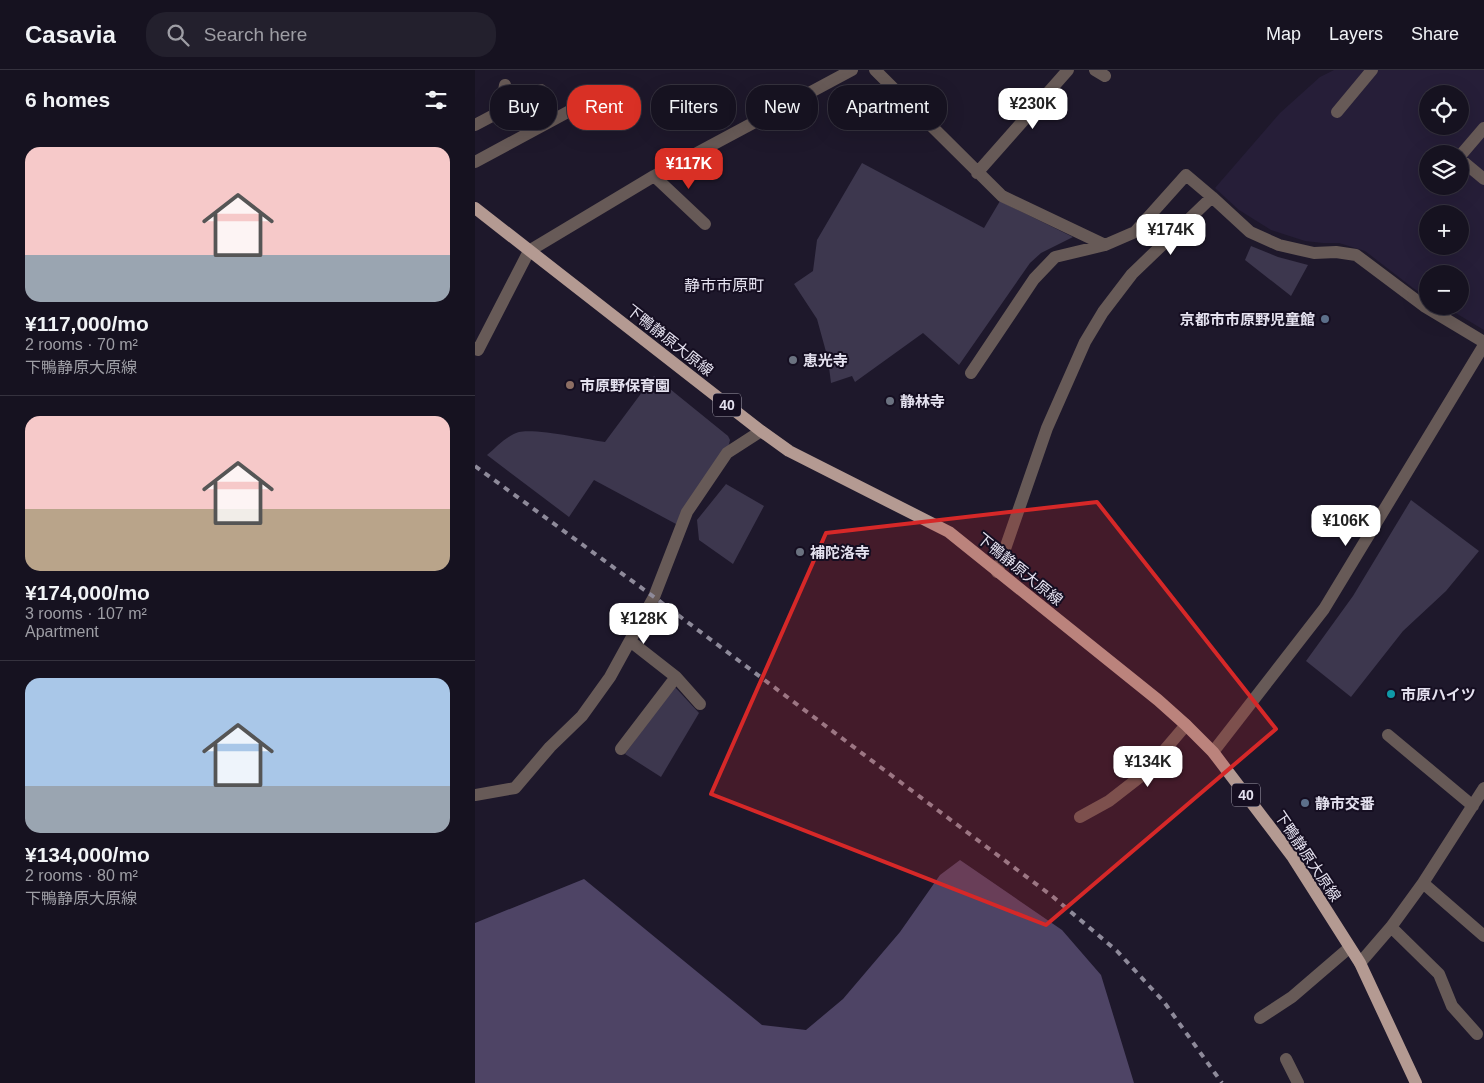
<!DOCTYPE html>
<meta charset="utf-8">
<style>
body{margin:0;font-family:Arial,"Noto Sans JP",sans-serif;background:#23202d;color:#f1f3f6;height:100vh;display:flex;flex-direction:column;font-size:19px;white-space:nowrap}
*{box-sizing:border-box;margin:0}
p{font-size:16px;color:#9e9ea5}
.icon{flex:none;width:28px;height:28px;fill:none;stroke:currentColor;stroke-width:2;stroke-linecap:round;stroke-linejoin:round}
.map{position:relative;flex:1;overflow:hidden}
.sheet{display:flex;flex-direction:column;background:#161220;width:475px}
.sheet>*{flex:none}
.top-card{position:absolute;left:15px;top:15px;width:475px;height:45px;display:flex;gap:10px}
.tools{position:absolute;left:944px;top:15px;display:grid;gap:10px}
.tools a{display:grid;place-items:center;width:50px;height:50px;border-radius:50%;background:#161220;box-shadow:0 5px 20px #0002,0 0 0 1px #35323e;font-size:25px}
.price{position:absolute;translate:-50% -42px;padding:0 11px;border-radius:10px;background:#fff;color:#222;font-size:16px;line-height:32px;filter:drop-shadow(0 1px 2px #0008)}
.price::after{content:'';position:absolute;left:50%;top:30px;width:15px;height:11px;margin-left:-8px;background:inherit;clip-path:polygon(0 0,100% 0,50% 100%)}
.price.active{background:#d93025;color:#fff}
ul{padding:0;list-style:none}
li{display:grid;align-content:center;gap:10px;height:265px;padding:0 25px}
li+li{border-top:1px solid #35323e}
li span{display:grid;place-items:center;height:155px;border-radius:15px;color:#555}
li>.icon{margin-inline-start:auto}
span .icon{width:90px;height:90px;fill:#fffc;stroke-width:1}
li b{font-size:21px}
h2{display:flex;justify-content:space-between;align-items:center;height:60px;padding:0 25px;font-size:21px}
.chip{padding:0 18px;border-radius:20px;background:#161220;box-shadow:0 5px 20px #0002,0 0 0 1px #35323e;font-size:18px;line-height:45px}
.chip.active{background:#d93025;color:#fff}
header{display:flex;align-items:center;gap:30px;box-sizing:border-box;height:70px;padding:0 25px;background:#161220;border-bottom:1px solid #35323e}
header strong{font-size:24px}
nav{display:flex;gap:28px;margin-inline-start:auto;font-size:18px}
.search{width:350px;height:45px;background:#23202d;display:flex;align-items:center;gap:12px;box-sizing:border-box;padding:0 18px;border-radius:20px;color:#9e9ea5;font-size:19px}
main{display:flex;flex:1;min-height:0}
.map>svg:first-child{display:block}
</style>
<header>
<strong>Casavia</strong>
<div class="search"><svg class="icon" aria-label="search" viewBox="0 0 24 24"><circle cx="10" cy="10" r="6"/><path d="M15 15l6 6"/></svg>Search here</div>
<nav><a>Map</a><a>Layers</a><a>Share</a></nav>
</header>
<main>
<section class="sheet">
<h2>6 homes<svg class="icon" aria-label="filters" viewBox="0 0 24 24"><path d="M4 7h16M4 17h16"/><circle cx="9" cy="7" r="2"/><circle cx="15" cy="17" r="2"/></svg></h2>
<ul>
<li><span style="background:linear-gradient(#f6c9c9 70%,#9aa5b1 0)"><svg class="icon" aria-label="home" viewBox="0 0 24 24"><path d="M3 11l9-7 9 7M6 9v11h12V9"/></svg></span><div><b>¥117,000/mo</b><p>2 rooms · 70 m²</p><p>下鴨静原大原線</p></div></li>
<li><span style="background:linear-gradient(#f6c9c9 60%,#b9a48a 0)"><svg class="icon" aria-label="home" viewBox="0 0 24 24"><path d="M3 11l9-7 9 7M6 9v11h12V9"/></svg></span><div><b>¥174,000/mo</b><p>3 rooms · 107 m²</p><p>Apartment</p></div></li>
<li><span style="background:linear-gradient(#a9c7e8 70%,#9aa5b1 0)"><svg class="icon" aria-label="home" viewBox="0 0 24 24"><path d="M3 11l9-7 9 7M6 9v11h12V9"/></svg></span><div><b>¥134,000/mo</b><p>2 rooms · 80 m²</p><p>下鴨静原大原線</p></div></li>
</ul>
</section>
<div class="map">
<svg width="1009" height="1013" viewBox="0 0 1009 1013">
<rect width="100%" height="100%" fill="#1e182b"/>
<path fill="#261e38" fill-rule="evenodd" d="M859 0H1009V260L969 236H985V204H952V227L938 218 890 181 864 173H848L830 171 796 160 764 140 740 118 805 43 845 7ZM952 24H985V56H952ZM952 84H985V116H952ZM952 144H985V176H952Z"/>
<path fill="#3d374e" d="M387 93 509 158 525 131 598 167 566 183 555 193 484 295 448 263 380 312 377 306 356 313 353 289 342 249 319 214 338 201 342 170Z
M776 176 803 187 833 195 816 226 770 190Z
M179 306 253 366 255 370 253 378 201 454 119 410 94 447 12 385C22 377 31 366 44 362 59 358 112 369 130 372Z
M251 414 289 436 258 494 224 470 222 450Z
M936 430 1004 481 971 521 928 561 876 627 831 591 878 526Z
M199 616 224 643 186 707 150 684Z"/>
<path fill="#4e4465" d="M485 790 587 860 626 905 659 1013H0V853L109 809 287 955 331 960 368 929 425 862 465 805Z"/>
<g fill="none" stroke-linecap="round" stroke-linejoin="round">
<path stroke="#675a57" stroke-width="12" d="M400 0 527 126 630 175
M620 0 630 6
M25 42 30 15
M862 42 897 0
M0 55 66 20
M985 86 1009 58
M985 89 1009 109
M0 92 102 37
M502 103 593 0
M179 106 230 154
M0 278 3 280 54 181 179 106 377 0
M496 303 559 209 580 187 630 175 660 162 711 105 737 127
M522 502 572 358 610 272 628 242 657 204 737 127 775 162 804 175 839 183 861 182 881 185 949 236 1009 272
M201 607 225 634
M913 665 998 736
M146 679 201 607 155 571
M738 682 849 539 1009 275
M0 725 40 718 75 677 107 646 135 607 179 527 212 442 252 383 286 361
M605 747 634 731 670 703 711 655
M948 813 1009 866
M916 857 964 904 977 936 1002 964
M885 893 916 857 948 813 1009 718
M785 948 817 927 874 878
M811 989 823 1013"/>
<path stroke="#b49a92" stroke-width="12" d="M0 138 286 361 314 381 474 462 683 630 711 655 738 682 817 786 885 893 941 1013"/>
<path stroke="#8e8a9a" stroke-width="4" stroke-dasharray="6 6" stroke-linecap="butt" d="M0 396 179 527 577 826 642 881 689 932 747 1013"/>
</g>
<path fill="#d62828" fill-opacity="0.2" stroke="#d62828" stroke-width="4" stroke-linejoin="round" d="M622 432 801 659 571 855 236 724 351 463Z"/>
<g fill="#5c6f8a" stroke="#150e21" stroke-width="2">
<circle cx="850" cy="249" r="5"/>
<circle cx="830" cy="733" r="5"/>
</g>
<g fill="#6b7280" stroke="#150e21" stroke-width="2">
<circle cx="318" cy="290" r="5"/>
<circle cx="415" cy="331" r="5"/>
<circle cx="325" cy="482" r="5"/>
</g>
<circle fill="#8d6e63" stroke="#150e21" stroke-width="2" cx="95" cy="315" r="5"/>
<circle fill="#0f9aa8" stroke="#150e21" stroke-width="2" cx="916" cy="624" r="5"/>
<g text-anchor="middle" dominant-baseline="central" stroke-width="4" stroke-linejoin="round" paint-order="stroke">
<g fill="#150e21" stroke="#a6a2b1" stroke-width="1">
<rect x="238" y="323.5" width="28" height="23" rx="4"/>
<rect x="757" y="713.5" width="28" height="23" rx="4"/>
</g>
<g font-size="14" font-weight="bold" fill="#e4e1ef">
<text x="252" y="335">40</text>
<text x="771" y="725">40</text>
</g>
<g font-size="15" font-weight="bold" fill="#e4e1ef" stroke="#150e21" text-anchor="start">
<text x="840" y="249" text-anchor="end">京都市市原野児童館</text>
<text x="328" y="290">恵光寺</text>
<text x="105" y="315">市原野保育園</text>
<text x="425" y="331">静林寺</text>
<text x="335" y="482">補陀洛寺</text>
<text x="926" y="624">市原ハイツ</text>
<text x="840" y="733">静市交番</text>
</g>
<g font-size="15" fill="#e4e1ef" stroke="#150e21">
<text transform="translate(195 270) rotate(38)">下鴨静原大原線</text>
<text transform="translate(545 499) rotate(39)">下鴨静原大原線</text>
<text transform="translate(833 786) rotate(56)">下鴨静原大原線</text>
</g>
<g font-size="16" fill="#e4e1ef" stroke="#150e21">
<text x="249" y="215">静市市原町</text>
</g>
</g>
</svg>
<div class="tools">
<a><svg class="icon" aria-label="locate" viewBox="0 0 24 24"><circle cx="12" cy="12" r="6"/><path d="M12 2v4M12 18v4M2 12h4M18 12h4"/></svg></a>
<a><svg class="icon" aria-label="layers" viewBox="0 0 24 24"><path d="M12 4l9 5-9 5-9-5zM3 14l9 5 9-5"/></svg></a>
<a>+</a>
<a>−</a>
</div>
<b class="price" style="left:558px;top:60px">¥230K</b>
<b class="price active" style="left:214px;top:120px">¥117K</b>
<b class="price" style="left:696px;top:186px">¥174K</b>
<b class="price" style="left:871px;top:477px">¥106K</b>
<b class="price" style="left:169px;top:575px">¥128K</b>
<b class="price" style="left:673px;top:718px">¥134K</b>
<div class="top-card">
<a class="chip">Buy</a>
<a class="chip active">Rent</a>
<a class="chip">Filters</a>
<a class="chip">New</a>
<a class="chip">Apartment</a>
</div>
</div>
</main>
